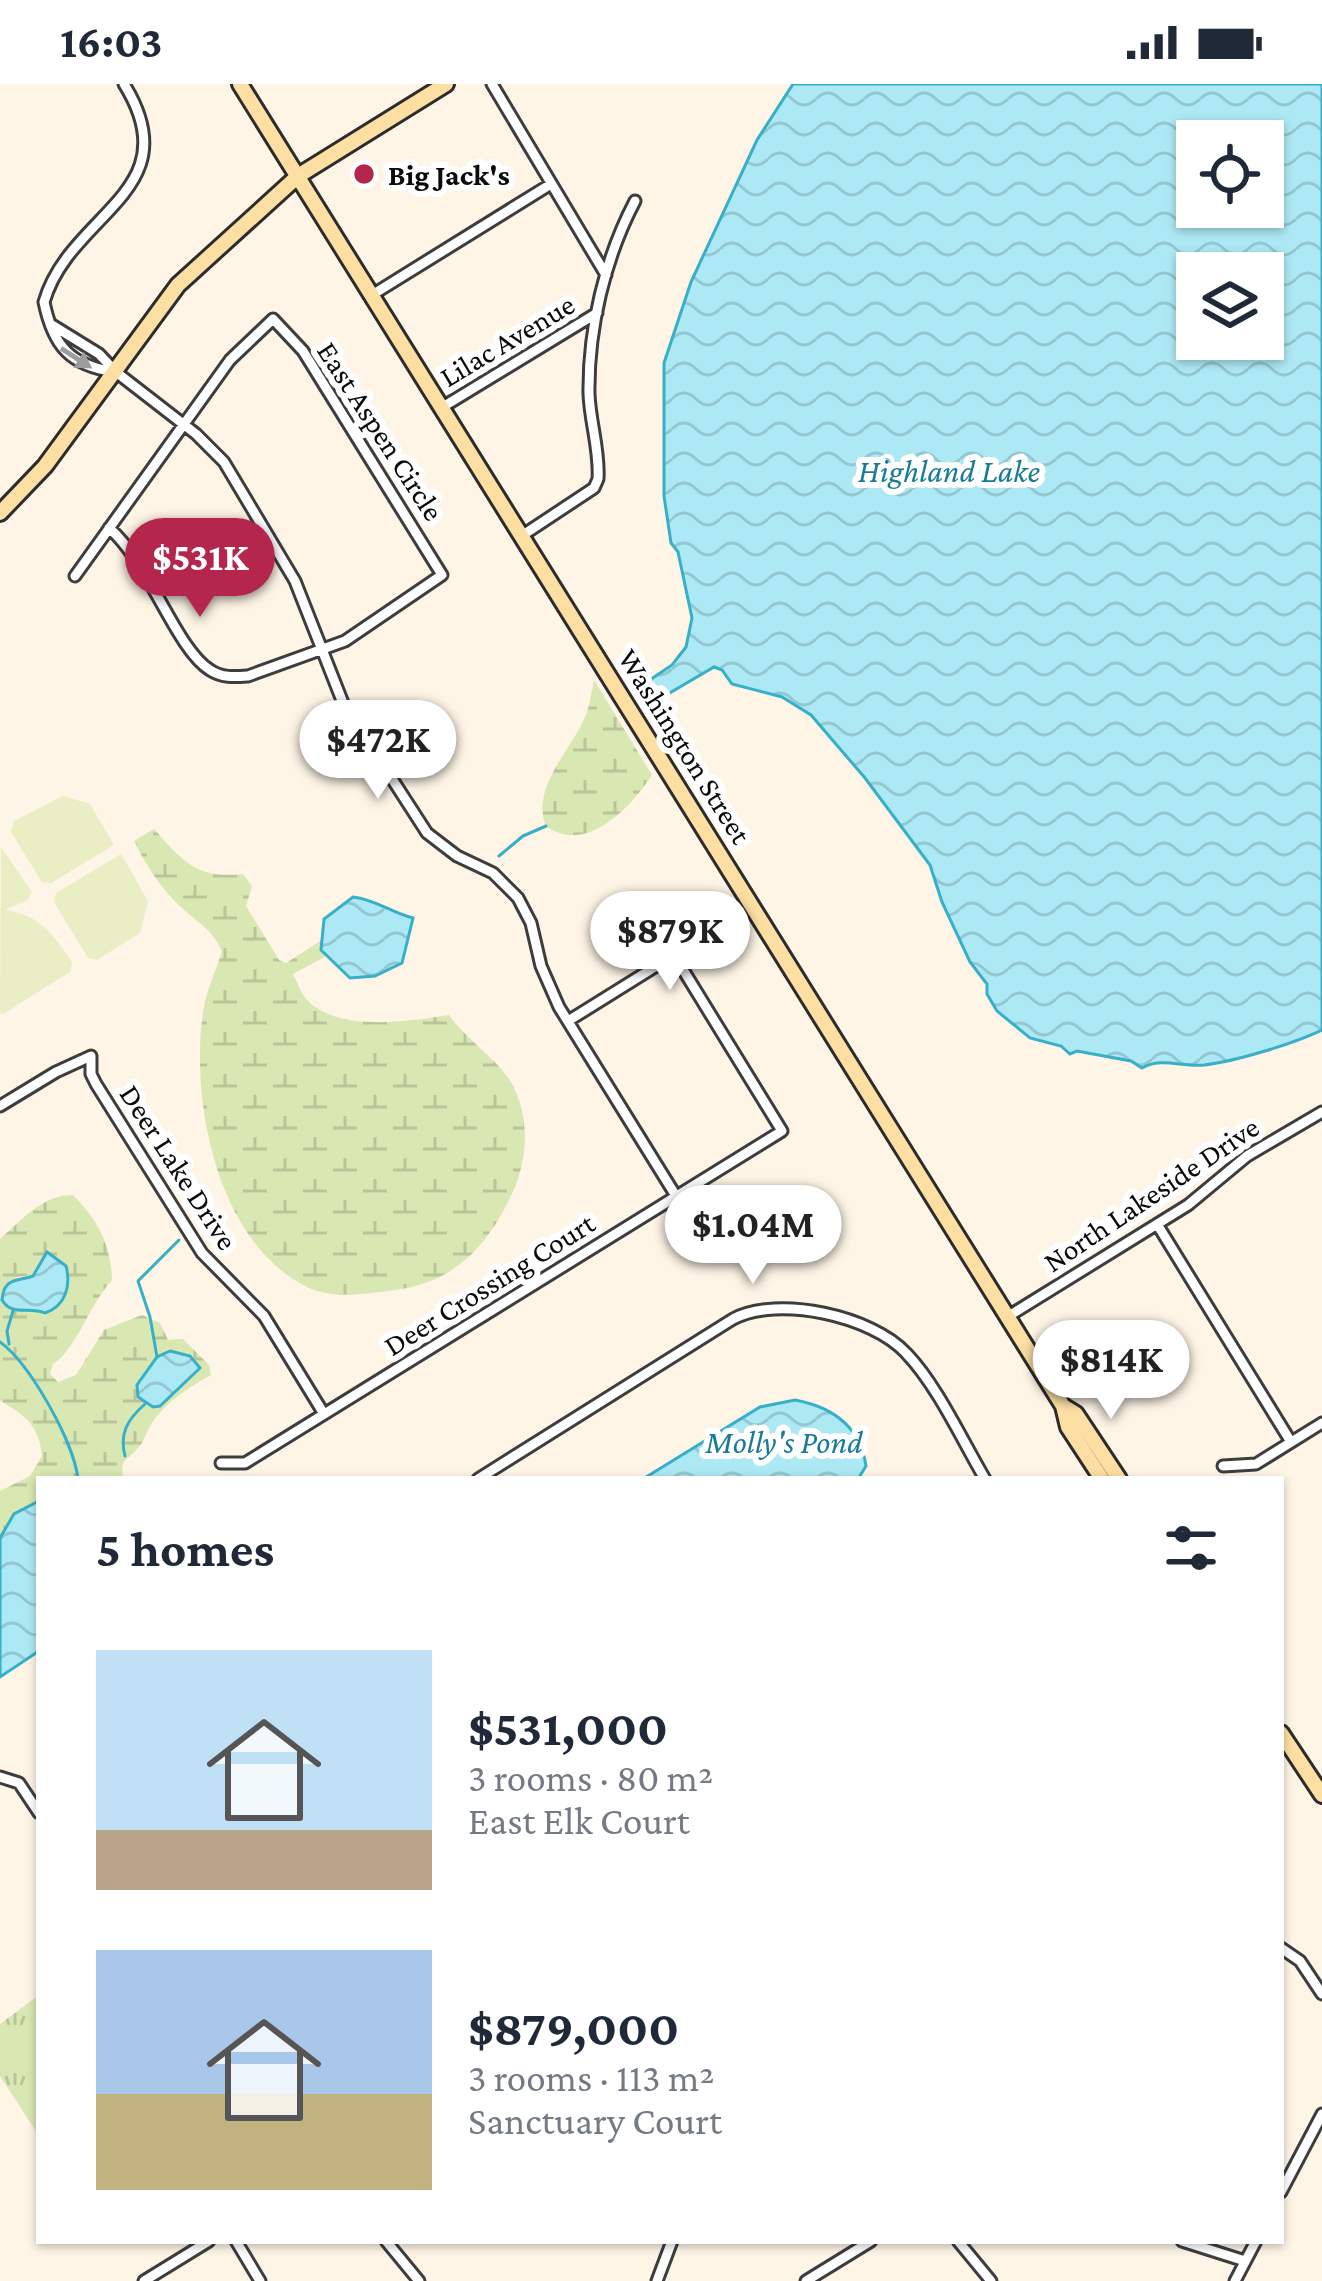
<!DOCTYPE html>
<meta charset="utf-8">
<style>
body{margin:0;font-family:"Crimson Pro",serif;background:#f2f2f3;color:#1f2937;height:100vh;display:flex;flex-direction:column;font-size:45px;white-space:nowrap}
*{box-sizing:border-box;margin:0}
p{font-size:39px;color:#747a83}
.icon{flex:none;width:66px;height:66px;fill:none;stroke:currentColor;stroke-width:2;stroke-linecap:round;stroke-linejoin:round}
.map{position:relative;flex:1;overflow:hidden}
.sheet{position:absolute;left:36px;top:1392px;width:1248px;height:768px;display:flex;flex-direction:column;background:#fff;border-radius:0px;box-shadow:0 3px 9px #0004}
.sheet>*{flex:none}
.controls{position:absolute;left:1176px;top:36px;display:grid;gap:24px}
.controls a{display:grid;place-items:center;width:108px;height:108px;border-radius:0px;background:#fff;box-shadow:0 3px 9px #0004;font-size:60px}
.price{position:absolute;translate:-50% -102px;padding:0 27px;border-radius:42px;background:#fff;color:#222;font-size:39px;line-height:78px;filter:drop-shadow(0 3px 6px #0008)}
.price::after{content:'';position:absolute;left:50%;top:72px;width:36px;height:27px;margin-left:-18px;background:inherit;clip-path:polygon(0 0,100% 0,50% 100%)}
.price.current{background:#b5264d;color:#fff}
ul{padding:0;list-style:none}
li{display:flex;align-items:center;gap:36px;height:300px;padding:0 60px}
li span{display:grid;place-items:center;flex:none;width:336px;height:240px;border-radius:0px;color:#555}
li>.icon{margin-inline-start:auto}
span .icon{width:144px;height:144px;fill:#fffc;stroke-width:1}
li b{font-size:51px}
h2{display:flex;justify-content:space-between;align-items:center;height:144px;padding:0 60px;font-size:51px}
.status{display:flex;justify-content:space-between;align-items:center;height:84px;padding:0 60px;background:#fff;direction:ltr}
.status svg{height:33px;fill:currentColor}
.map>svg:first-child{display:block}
</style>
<div class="status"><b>16:03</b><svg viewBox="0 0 49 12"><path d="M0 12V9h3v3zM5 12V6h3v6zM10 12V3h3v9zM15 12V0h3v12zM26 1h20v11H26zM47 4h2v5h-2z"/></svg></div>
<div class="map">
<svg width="1322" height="2197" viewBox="0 0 1322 2197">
<defs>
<pattern id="grass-tufts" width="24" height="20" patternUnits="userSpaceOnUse" patternTransform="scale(3)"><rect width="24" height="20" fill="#d9e7b3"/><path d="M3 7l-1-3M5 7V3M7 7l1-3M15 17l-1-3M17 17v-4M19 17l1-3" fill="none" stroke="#b9c599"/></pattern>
<pattern id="wetland-marsh" width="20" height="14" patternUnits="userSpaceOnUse" patternTransform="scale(3)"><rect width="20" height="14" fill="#d9e7b3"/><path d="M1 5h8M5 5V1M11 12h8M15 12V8" fill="none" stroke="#b9c599"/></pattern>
<pattern id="water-waves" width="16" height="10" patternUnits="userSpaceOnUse" patternTransform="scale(3)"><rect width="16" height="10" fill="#ade9f4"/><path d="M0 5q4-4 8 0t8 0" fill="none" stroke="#94c6d0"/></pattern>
</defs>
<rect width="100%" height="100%" fill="#fff5e7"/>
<path fill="url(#grass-tufts)" d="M35 1914 39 1916V2052L0 1992V1940Z"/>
<path fill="url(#wetland-marsh)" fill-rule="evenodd" d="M594 596 652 691C632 722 586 772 546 742 530 705 571 666 584 635 590 623 591 609 594 596Z
M154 745C183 778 197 795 243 790L252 802 246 822 279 876 286 879 322 856 321 866 328 871 293 890C297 897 301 910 307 916 340 949 408 937 449 931 466 955 499 977 511 998 531 1034 528 1077 511 1112 485 1167 450 1201 388 1207 362 1210 332 1215 307 1203 217 1159 190 1017 203 928 206 907 216 887 222 867 212 845 197 838 181 823 161 805 146 781 134 757Z
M73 1111C98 1136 111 1161 112 1196 89 1221 76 1266 53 1280L50 1290 58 1298 76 1291 104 1246 142 1231 160 1239 168 1256 183 1255 209 1281 211 1291C187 1304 166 1318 151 1340 146 1348 144 1359 137 1365 126 1378 120 1374 123 1395H39V1417L14 1430 0 1454V1407L30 1392 42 1372C39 1342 26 1331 0 1317V1155C23 1135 42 1111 73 1111ZM47 1169 68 1205 59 1221 23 1227 16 1193 33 1192ZM170 1267 190 1272 184 1296 160 1322 140 1295Z"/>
<path fill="#e9eec4" d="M63 712 90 720 114 761 51 799 42 798 11 748 14 737Z
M1 763 32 808 28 816 5 826C39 830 53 850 72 878L70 888 3 930 0 929Z
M121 770 148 817 140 849 97 876 88 874 54 818 56 809Z"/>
<path fill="url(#water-waves)" stroke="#36afc9" stroke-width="3" fill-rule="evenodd" d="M793 0H1322V946C1292 960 1237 977 1204 981 1181 983 1161 973 1142 984L1131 977 1077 967 1070 970 1061 962 1030 954 997 927 987 910V900L970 878 942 818 930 781 865 694 811 631 782 613 732 600 722 586 714 583 651 620 641 602 672 581 686 563 692 534 678 468 671 459 664 412V279L691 198 757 56ZM1263 57V123H1197V57ZM1263 189V255H1197V189Z
M353 813C377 816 390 828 413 834L402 879 375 892 350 894 321 866 324 835Z
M47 1168 66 1182C71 1201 66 1222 45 1229 29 1222 12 1233 2 1216 4 1193 17 1198 33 1192Z
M170 1267 190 1272 200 1284 160 1322 153 1323 138 1313 137 1301 157 1273Z
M795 1316C833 1323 860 1342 866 1382L858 1395H643L760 1323Z
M39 1417V1567L0 1593V1454L14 1430Z"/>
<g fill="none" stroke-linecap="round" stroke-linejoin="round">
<path stroke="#36afc9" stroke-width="3" d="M499 772 523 752 546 742
M0 1258C30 1280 74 1358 78 1395
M9 1260 7 1247 13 1227
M157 1273 150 1233 138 1197 179 1156
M125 1372C119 1349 128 1335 145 1320"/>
<defs>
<path id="street" d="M492 0 606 191
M372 211 551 100
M52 241 99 270 116 288 196 350 224 378 295 497 343 619 427 749 457 772 493 789 518 814 531 839 541 882 559 923 676 1112
M116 288C70 282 53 262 44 218 70 128 191 108 124 0
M441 324 597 229
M523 451 594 404 598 395C600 367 590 338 589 310 588 245 605 174 635 117
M75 492 230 276 273 235 303 267 442 491 345 557 248 592C234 593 222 594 210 586 176 565 149 478 109 444
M0 1022 56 988 91 972V990L96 1000 202 1169 264 1232 324 1330
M1157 1140 1291 1358
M1007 1233 1188 1121 1247 1072 1322 1028
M221 1379H245L782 1047 674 871 568 937
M1223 1382 1256 1380 1322 1339
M478 1395 733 1235C778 1211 872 1232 906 1269 937 1301 962 1356 985 1395
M0 1693 19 1699 39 1729
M1281 1864 1300 1877 1322 1910
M1281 2108 1322 2030
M236 2157 260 2197
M386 2157 419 2197
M958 2157 991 2197
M1182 2157 1245 2177
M144 2197 209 2157
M657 2197 672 2157
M806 2197 871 2157
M1235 2197 1256 2157"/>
<path id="secondary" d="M240 0 1063 1322 1068 1343 1102 1395
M0 429 45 382 178 201 298 92 446 0
M1063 1322 1076 1330 1119 1395
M1281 1649 1322 1711"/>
</defs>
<use href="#street" stroke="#3d3d3d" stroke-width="15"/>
<use href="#secondary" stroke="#2c2c2c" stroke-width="20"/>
<use href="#street" stroke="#fff" stroke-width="9"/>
<use href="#secondary" stroke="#fddfa3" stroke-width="14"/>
</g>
<defs><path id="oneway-solid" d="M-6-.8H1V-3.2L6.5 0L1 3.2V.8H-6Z" transform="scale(3)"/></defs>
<use fill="#9d9d9d" href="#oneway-solid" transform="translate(76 274) rotate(33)"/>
<circle fill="#b5264d" stroke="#fff" stroke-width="4.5" cx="364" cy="90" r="12"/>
<g text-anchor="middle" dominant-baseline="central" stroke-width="12" stroke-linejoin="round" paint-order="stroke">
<g font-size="30" font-weight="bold" fill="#0a0a0a" stroke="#fff" text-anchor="start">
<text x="388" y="90">Big Jack's</text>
</g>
<g font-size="30" fill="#0a0a0a" stroke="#fff">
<text transform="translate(507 256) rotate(-31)">Lilac Avenue</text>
<text transform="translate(381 347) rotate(57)">East Aspen Circle</text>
<text transform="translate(685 662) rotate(58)">Washington Street</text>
<text transform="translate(179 1083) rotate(57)">Deer Lake Drive</text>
<text transform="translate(1151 1110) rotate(-34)">North Lakeside Drive</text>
<text transform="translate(489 1200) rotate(-32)">Deer Crossing Court</text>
</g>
<g font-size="33" font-style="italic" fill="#177b97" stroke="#fff">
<text x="949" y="386">Highland Lake</text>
<text x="784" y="1357">Molly's Pond</text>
</g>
</g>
</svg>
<div class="controls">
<a><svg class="icon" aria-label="locate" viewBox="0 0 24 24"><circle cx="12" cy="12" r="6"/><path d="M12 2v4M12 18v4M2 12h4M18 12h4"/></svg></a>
<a><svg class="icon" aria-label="layers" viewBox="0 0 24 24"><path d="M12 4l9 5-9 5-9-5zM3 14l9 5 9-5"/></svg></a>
</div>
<b class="price current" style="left:200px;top:536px">$531K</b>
<b class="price" style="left:378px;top:718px">$472K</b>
<b class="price" style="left:670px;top:909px">$879K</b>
<b class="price" style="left:753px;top:1203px">$1.04M</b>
<b class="price" style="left:1111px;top:1338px">$814K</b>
<section class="sheet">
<h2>5 homes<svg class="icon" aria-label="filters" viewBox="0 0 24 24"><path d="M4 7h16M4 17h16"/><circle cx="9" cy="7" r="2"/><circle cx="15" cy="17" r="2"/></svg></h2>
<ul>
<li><span style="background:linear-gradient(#bfe0f5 75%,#b9a48a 0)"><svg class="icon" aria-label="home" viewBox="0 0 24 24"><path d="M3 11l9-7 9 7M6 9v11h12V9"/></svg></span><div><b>$531,000</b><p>3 rooms · 80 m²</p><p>East Elk Court</p></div></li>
<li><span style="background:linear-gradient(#a9c7e8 60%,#c2b280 0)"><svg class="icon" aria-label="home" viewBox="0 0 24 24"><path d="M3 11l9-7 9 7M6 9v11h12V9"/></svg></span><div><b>$879,000</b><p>3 rooms · 113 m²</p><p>Sanctuary Court</p></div></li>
</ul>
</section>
</div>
